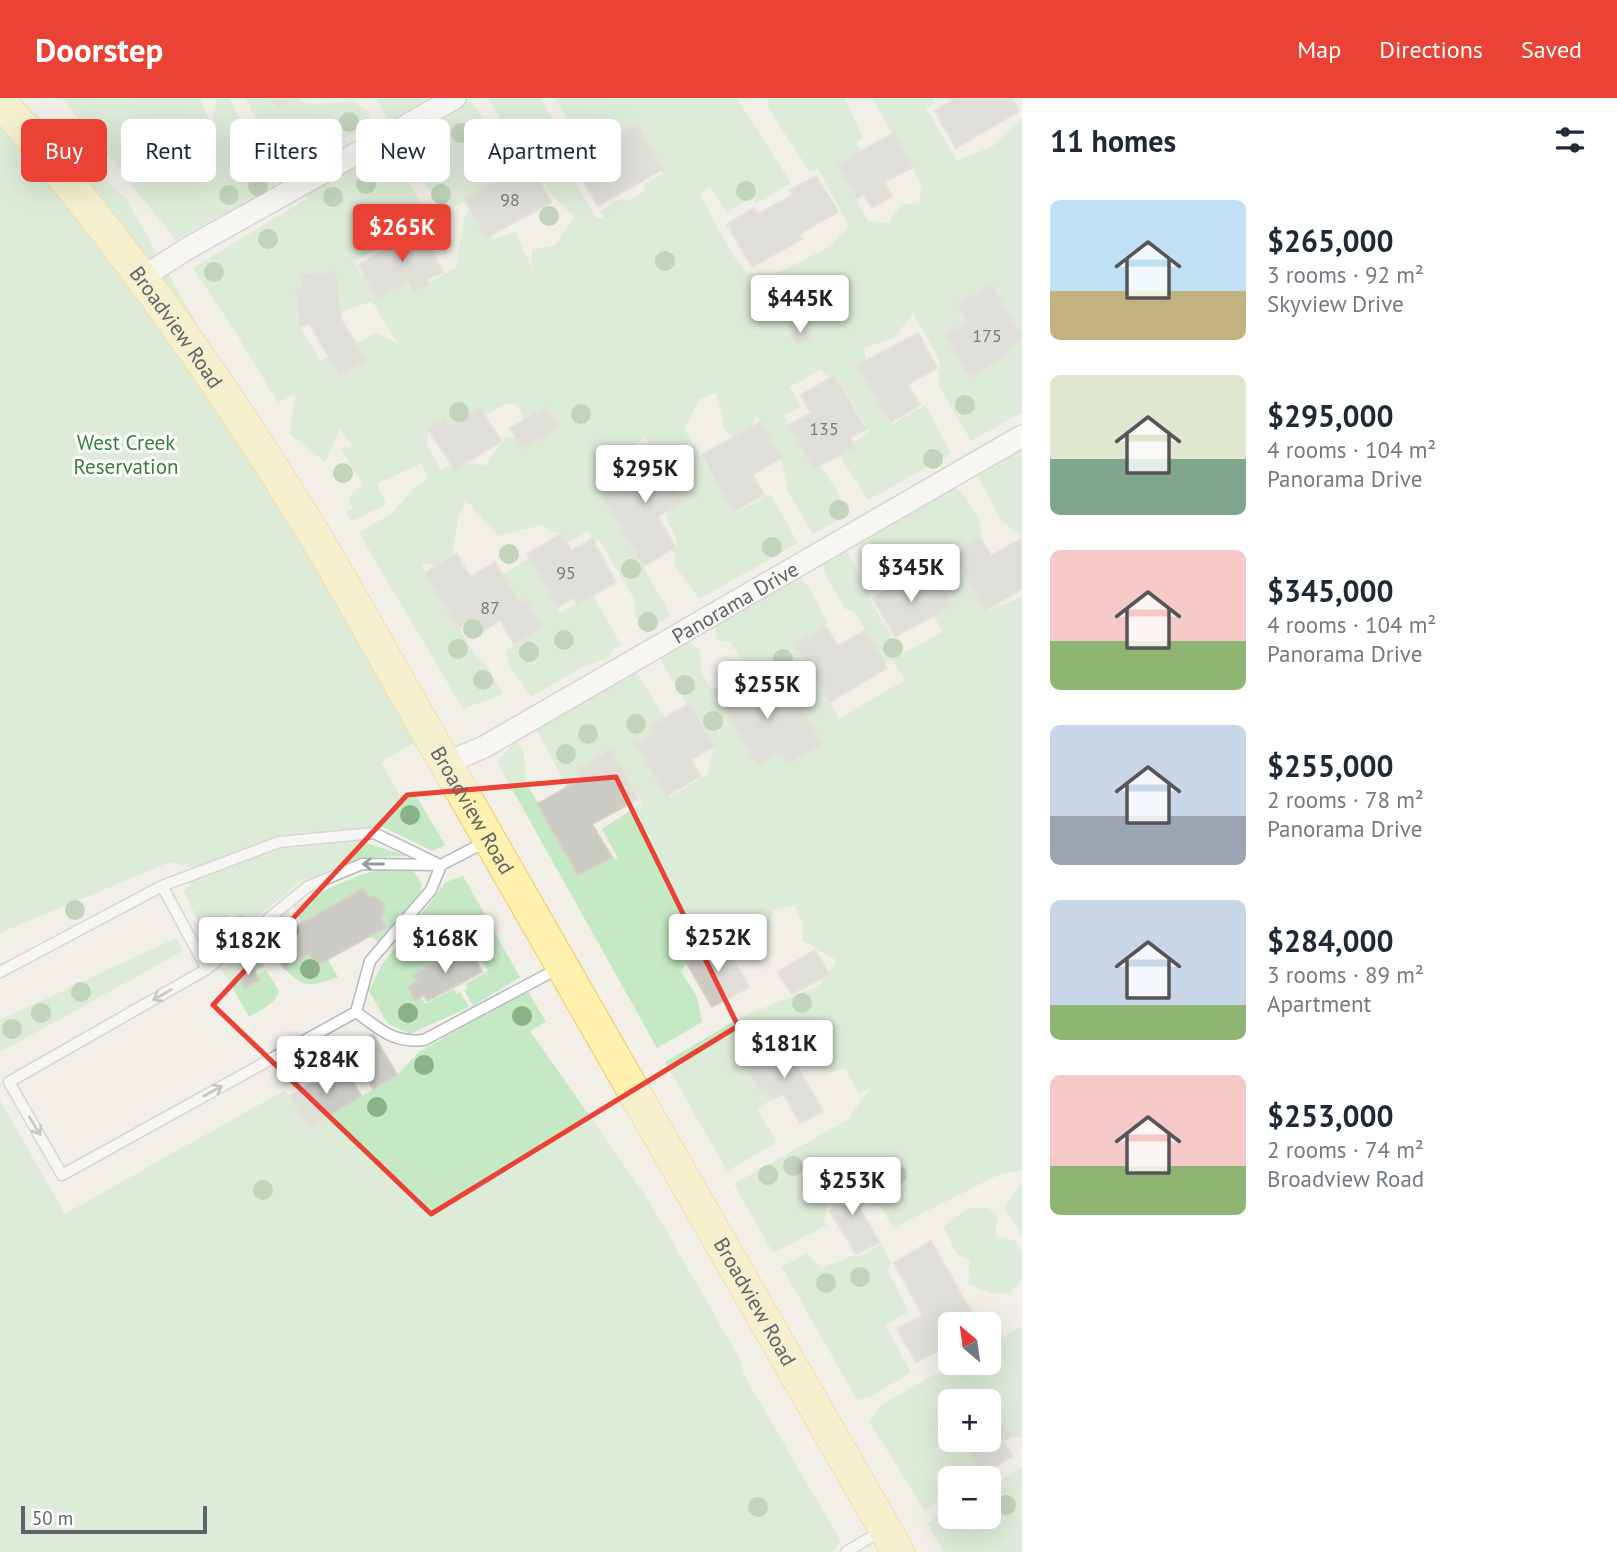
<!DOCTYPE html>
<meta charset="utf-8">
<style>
body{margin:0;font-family:"PT Sans",sans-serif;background:#f2f2f3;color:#1f2937;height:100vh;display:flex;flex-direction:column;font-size:26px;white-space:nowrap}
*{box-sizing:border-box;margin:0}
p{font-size:23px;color:#747a83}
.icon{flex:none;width:38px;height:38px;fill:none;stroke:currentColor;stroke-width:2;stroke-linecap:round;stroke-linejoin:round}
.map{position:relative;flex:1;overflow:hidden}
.details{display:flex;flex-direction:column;background:#fff;width:595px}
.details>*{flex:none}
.top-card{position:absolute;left:21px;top:21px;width:665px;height:63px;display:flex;gap:14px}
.needle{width:46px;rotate:331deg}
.fabs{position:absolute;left:938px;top:1214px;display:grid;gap:14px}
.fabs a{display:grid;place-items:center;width:63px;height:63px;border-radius:10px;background:#fff;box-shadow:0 7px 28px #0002;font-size:35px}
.scale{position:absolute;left:21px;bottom:18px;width:186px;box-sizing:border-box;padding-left:7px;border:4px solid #5f6368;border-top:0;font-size:19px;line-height:24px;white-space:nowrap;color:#5f6368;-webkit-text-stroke:5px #fff;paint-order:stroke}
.price{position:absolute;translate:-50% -60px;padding:0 16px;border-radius:7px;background:#fff;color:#222;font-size:23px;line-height:46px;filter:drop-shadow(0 2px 4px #0008)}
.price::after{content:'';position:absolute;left:50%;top:42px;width:21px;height:16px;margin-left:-10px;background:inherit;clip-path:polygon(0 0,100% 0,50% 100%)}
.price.on{background:#ea4335;color:#fff}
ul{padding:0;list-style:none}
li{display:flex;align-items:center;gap:21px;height:175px;padding:0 28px}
li span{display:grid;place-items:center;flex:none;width:196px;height:140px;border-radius:10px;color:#555}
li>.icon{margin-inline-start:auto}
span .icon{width:84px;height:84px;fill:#fffc;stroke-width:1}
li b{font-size:30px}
h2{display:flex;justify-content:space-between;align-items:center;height:84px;padding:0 28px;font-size:30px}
.pill{padding:0 24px;border-radius:10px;background:#fff;box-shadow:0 7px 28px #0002;font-size:24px;line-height:63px}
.pill.on{background:#ea4335;color:#fff}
header{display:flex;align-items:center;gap:42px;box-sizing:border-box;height:98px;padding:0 35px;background:#ea4335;color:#fff}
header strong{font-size:33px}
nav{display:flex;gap:38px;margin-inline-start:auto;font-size:24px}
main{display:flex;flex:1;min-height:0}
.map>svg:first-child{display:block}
</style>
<header>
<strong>Doorstep</strong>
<nav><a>Map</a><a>Directions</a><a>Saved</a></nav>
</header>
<main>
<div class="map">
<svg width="1022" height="1454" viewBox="0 0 1022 1454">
<rect width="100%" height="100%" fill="#f1efe8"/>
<path fill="#c5e8c5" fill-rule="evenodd" d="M0 0H20L127 102 321 448 431 635 381 664 400 698 413 692 445 747 433 753 379 727 366 745 408 758 359 760 300 784 253 822 229 815V833L240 837 227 845 206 839 184 794 192 783 202 780 201 772 170 764 0 835Z
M62 0H200L211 26 217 0H228L270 69 275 89 176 142Z
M246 0H300L307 7 352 3 370 15 369 32 311 50 294 74 255 18Z
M376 0H429L389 23Z
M488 0H540L561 35 564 46 555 58 543 65 550 62 558 74 569 75 596 120H604L600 113 623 100 627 104 645 93 643 87 663 75 618 38H584L573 29 554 0H737L791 85 756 106 752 99 727 115 710 89 699 96 736 162 747 175H776L796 166 831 148 849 128 818 71 810 74 767 8 768 0H844L863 39 856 44 862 53 838 67 868 123 888 125 901 107 920 105 921 85 872 0H932L935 5 926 10 957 63 993 48 1022 20V314L971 343 939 288V261L913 215 894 240 864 250 867 267 860 272 892 327 925 307 951 355 868 402 840 358 855 350 853 345 870 334 839 283 824 276 821 271 790 289 801 309 784 318 813 370 820 367 841 400 847 417 813 436 788 394 781 360 756 317 748 339 728 337 723 327 717 295 700 300 684 331 719 389 730 395 740 413 770 396 798 445 699 501 674 466 675 459 672 452 676 450 677 442 667 421 668 400 677 393 645 339 623 354 624 400 612 413 671 518 646 532 636 519 634 501 599 441 594 444 588 433 567 446 561 436 551 434 542 427 498 438 466 402 458 420 450 468 421 466 477 560 485 565 503 596 463 611 359 435 392 415 415 389 429 380 421 365 377 386 386 406 352 423 346 414 353 410 348 400 362 386 341 350 353 349 340 331 325 364 289 335 296 294 278 305 234 232 193 170 308 100 307 94 368 57 374 60 385 53 395 59 425 114 418 128 354 164 377 200 406 184 415 193 455 170 466 113 486 124 493 142 515 133 532 171V152L555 147 575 119 551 97 535 69 540 66 527 67ZM335 174 340 215 372 203 397 245 376 235 320 263 300 228 296 192 303 190 301 177ZM504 306H516L524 321 546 309 528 339H505L485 368 458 363 441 372 427 348 428 331 444 321 449 328 480 311 485 318Z
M470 2 476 9 513 75 448 112 440 110 408 54 405 41Z
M1022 347V439L1001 422 976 374Z
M954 387C966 401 984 420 980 439L952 455 985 513 1017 501 1022 497V1072L998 1077 893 1130 879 1107 872 1109 847 1064 831 1072 835 1078 828 1083 834 1093 827 1098 826 1116 823 1122 827 1127 773 1155 734 1086 847 1022 870 991 859 996 845 970 830 974 818 953 810 964 797 969 782 943 744 963 759 991 765 989 772 1001 757 1011 777 1044 727 1073 665 964 743 918 819 888 837 862 802 842 803 827 795 807 773 812 769 831 748 848 715 831 723 844 687 864 681 873 697 899 702 924 657 950 497 664 516 643 524 656 526 684 578 776 612 759 619 762 602 731 642 705 611 651 577 672 581 681 567 689 536 631 635 572 665 620 649 629 652 636 636 646 666 698H671L707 677 714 649 666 572 660 559 687 542 700 552 702 575 757 667 781 654 789 665 822 647 790 591 764 604 731 544 717 542 714 527 799 478 809 490 827 523 826 529 795 546 839 621 903 583 907 584 892 562 884 564 854 513 845 511 827 479 822 463 845 450 868 492 869 500 902 556 943 534 933 517 951 506 929 467 909 477 885 471 866 438Z
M530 460 560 515 593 497 621 547 612 552 610 559 581 570 531 598 509 567 506 553 542 529 526 502 520 505 503 476Z
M385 770 413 772 422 786 420 796 380 845 369 838 386 829 381 820 384 813 383 805 375 799 368 798 364 790 302 825 293 809C323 793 351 778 385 770Z
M463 778 520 879 473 908 464 892 468 890 466 886 488 873 482 860 476 862 469 849 413 877 417 884 408 889 415 902 421 899 425 906 454 891 457 896 460 894 469 909 410 936 387 925 369 893 381 868 446 784Z
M288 813 300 838 274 853 268 838 276 822Z
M176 840 183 853 0 954V922Z
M309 856 316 868 328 862 338 879C312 888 304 892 284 870Z
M250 857 260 860 264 868 254 873 251 869 238 876 246 889 259 883 256 877 266 872 279 893C276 906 259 913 249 919L222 871Z
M528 893 546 924 530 933 649 1103 742 1265 744 1277 841 1444 832 1454H0V1002L65 1116 285 992 310 1029 397 977 420 953Z
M1022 1083V1140L1005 1110Z
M986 1109 998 1119 995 1138 1014 1142 1022 1154V1181L1009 1196 991 1195 968 1186 970 1162 956 1155 944 1129 966 1111Z
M881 1146 891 1165 888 1174 909 1214 885 1227 911 1274 872 1298 857 1302 782 1169 806 1155 822 1170 852 1158 860 1159Z
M1022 1228V1338L1018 1340 1012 1338 1004 1326 989 1335V1304H950V1342H977L967 1349 983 1376 976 1381H950V1397L924 1412 869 1323 882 1306 955 1265H989V1247Z
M1022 1369V1454H944L927 1425 950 1411V1419H989V1389Z"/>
<path fill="#cccac5" stroke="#d6d1c6" stroke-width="2" d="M271 0H295L277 10Z
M956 0H1011L1019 13 956 50 935 13Z
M637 26 663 71 598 108 575 69 602 54 606 58 623 47 617 37Z
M893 35 913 69 884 84 892 98 872 110 864 96 857 100 838 67Z
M530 65 551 104 486 140 464 102Z
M816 78 838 114 799 136 802 141 752 169 727 126 754 110 758 116 793 97 790 92Z
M418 128 443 174 427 181 429 185 414 193 408 183 377 201 359 167 386 151 384 148Z
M335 174 341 221 366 263 339 277 310 226 300 228 296 191 303 190 301 177Z
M992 187 1022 241 1006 250 1010 256 970 279 945 237 967 224 958 206Z
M802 228 809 239 797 246 791 235Z
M918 235 937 270 908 286 920 307 891 324 857 268Z
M834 278 866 331 850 340 855 350 813 370 789 327 811 315 801 297Z
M546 309 560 330 523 351 510 330Z
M480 310 501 343 455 372 428 331 444 321 449 328Z
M760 324 781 360 752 377 764 396 733 414 702 357Z
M651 349 683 404 658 418 675 449 644 468 604 401 629 387 618 367Z
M561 436 571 453 592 441 616 484 577 506 574 500 558 509 527 456Z
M980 439 991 458 1022 440V491L985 512 952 455Z
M457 456 470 479 495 464 520 505 526 501 542 529 514 546 500 522 483 533 475 519 458 530 425 475Z
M934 477 952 507 895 539 873 500 904 482 910 490Z
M826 529 838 548 866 532 887 570 830 604 795 546Z
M746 573 764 604 790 591 822 646 789 665 781 654 757 667 714 592Z
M689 606 714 649 691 661 700 678 666 698 636 646 652 636 649 629Z
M611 651 638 701 592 726 612 759 578 777 537 706 581 681 576 672Z
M364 790 368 798 375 799 383 805 384 813 381 820 386 829 316 868 309 856 284 870 274 853 300 838 295 829Z
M723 844 749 889 712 909 686 864Z
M469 848 482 874 427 903 424 897 415 902 408 889 417 884 413 877Z
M815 852 829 876 792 896 778 874Z
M252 868 259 882 245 890 238 876Z
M373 936 397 977 373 991 348 949Z
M782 943 823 1013 800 1025 784 996 772 1001 765 989 759 992 744 963Z
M343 966 361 998 309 1030 290 998Z
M853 1082 866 1104 859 1109 879 1144 856 1156 830 1113 834 1110 827 1097Z
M931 1143 978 1226 950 1227V1241L947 1243 949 1247 916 1264 897 1231 923 1218 894 1165Z
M1004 1326 1012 1338 1003 1343 1012 1358 983 1376 966 1349 977 1342H989V1335Z"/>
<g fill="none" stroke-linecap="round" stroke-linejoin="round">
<defs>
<path id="service" d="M441 767 431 792 370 863 356 914 62 1077 9 984 207 871 307 789 362 766 441 767 489 742
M162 788 279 744 374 735 436 765
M0 874 162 788 207 871
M356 914C381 932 393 945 424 942L561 869
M846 1454 883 1432"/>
<g id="minor">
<path d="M142 180 185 152 455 0"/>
<path id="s1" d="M446 665 484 649 1022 338"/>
</g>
<g id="primary">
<path id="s2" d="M0 3C120 141 227 292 321 448 364 520 403 593 445 664 598 926 748 1190 898 1454"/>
</g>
</defs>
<use href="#service" stroke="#b5b8bc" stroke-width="13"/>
<use href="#minor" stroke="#b5b8bc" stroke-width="24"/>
<use href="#primary" stroke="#f2c960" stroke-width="34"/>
<use href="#service" stroke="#fff" stroke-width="10"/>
<use href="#minor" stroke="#fff" stroke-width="21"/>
<use href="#primary" stroke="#fff2af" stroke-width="32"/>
</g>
<g fill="#89b387">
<circle cx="349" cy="24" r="10"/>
<circle cx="461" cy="35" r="10"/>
<circle cx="496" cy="61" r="10"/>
<circle cx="366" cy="86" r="10"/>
<circle cx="258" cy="88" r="10"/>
<circle cx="746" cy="93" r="10"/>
<circle cx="441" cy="96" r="10"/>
<circle cx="229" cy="97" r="10"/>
<circle cx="333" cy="99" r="10"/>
<circle cx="549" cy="118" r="10"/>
<circle cx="268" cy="141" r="10"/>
<circle cx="665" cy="163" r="10"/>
<circle cx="214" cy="174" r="10"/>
<circle cx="965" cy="307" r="10"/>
<circle cx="459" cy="314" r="10"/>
<circle cx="581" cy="316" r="10"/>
<circle cx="933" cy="361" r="10"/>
<circle cx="343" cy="375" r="10"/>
<circle cx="839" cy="412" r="10"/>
<circle cx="772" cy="449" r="10"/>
<circle cx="509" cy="456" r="10"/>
<circle cx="631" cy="471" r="10"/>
<circle cx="648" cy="524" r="10"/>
<circle cx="473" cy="531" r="10"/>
<circle cx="564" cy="542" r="10"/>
<circle cx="893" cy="550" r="10"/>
<circle cx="458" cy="551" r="10"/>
<circle cx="529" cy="554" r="10"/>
<circle cx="783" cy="561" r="10"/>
<circle cx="483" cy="582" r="10"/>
<circle cx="685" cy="587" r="10"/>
<circle cx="713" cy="623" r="10"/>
<circle cx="636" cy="626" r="10"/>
<circle cx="588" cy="636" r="10"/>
<circle cx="566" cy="656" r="10"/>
<circle cx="410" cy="717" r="10"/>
<circle cx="75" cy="812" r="10"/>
<circle cx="240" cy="828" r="10"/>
<circle cx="289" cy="833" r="10"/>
<circle cx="310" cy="871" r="10"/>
<circle cx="81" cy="894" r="10"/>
<circle cx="802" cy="905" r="10"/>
<circle cx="41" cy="915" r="10"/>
<circle cx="408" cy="915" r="10"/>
<circle cx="522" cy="918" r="10"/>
<circle cx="12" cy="931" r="10"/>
<circle cx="424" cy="967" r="10"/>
<circle cx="377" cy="1009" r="10"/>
<circle cx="793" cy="1068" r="10"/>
<circle cx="817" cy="1074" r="10"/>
<circle cx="768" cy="1077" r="10"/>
<circle cx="897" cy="1077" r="10"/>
<circle cx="263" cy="1092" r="10"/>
<circle cx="860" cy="1179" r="10"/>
<circle cx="826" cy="1185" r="10"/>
<circle cx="1006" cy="1407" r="10"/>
<circle cx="758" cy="1409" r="10"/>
</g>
<defs><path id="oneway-shaft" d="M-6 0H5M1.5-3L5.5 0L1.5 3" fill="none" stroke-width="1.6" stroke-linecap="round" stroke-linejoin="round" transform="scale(1.75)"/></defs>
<g stroke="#979a9d">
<use href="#oneway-shaft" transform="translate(373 766) rotate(180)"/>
<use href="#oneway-shaft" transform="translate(162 897) rotate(150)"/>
<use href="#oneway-shaft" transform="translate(213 993) rotate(-29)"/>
<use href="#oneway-shaft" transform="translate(35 1028) rotate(59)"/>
</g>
<path d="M0 0H1022V1454H0ZM616 679 738 928 431 1116 213 907 407 697Z" fill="#f1efe8" fill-opacity=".55" fill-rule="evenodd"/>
<path fill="none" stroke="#ea4335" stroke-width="5" stroke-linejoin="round" d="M616 679 738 928 431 1116 213 907 407 697Z"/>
<g text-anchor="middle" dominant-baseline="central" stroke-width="6" stroke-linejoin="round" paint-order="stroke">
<g font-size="18" fill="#7a7d7f">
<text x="510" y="101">98</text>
<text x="987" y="237">175</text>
<text x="824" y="330">135</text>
<text x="566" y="474">95</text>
<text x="490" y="509">87</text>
</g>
<g font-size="21" fill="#5f6368" stroke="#fff">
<text stroke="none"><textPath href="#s2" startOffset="287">Broadview Road</textPath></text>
<text stroke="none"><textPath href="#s1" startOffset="331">Panorama Drive</textPath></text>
<text stroke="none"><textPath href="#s2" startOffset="854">Broadview Road</textPath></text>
<text stroke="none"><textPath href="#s2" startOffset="1421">Broadview Road</textPath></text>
</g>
<g font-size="21" fill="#348238" stroke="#fff">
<text x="126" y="344">West Creek<tspan x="126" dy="24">Reservation</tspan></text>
</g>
</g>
</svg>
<div class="fabs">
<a><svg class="needle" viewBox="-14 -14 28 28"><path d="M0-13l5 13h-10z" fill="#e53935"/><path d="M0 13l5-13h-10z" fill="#747a83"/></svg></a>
<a>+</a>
<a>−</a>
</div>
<div class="scale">50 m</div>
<b class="price on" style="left:402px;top:166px">$265K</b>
<b class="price" style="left:800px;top:237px">$445K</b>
<b class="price" style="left:645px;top:407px">$295K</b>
<b class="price" style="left:911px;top:506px">$345K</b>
<b class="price" style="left:767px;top:623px">$255K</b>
<b class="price" style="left:718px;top:876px">$252K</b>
<b class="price" style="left:445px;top:877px">$168K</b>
<b class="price" style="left:248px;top:879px">$182K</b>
<b class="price" style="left:784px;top:982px">$181K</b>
<b class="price" style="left:326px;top:998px">$284K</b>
<b class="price" style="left:852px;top:1119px">$253K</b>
<div class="top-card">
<a class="pill on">Buy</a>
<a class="pill">Rent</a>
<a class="pill">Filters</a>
<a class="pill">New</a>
<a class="pill">Apartment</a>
</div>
</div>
<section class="details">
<h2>11 homes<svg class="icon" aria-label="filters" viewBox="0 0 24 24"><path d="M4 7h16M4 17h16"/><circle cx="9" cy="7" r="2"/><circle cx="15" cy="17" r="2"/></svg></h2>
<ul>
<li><span style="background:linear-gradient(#bfe0f5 65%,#c2b280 0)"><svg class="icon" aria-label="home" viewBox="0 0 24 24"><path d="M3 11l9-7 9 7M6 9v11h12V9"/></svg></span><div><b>$265,000</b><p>3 rooms · 92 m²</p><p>Skyview Drive</p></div></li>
<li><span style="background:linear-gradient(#dfe7d0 60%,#7fa58c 0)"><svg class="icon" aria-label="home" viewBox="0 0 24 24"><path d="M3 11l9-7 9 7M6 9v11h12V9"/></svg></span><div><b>$295,000</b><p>4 rooms · 104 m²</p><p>Panorama Drive</p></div></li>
<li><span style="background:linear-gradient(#f6c9c9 65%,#8fb573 0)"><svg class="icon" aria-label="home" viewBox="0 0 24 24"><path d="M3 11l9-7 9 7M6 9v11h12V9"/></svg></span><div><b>$345,000</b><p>4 rooms · 104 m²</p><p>Panorama Drive</p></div></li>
<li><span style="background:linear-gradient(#c9d6e8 65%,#9aa5b1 0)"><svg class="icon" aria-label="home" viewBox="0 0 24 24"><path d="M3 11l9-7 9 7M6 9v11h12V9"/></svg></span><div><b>$255,000</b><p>2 rooms · 78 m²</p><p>Panorama Drive</p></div></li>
<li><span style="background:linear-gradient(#c9d6e8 75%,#8fb573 0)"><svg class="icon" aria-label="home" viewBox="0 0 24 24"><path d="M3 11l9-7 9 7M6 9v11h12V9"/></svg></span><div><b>$284,000</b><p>3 rooms · 89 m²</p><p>Apartment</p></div></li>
<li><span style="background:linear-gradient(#f6c9c9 65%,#8fb573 0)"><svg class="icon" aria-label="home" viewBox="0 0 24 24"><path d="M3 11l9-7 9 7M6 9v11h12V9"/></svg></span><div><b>$253,000</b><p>2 rooms · 74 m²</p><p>Broadview Road</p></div></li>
</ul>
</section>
</main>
